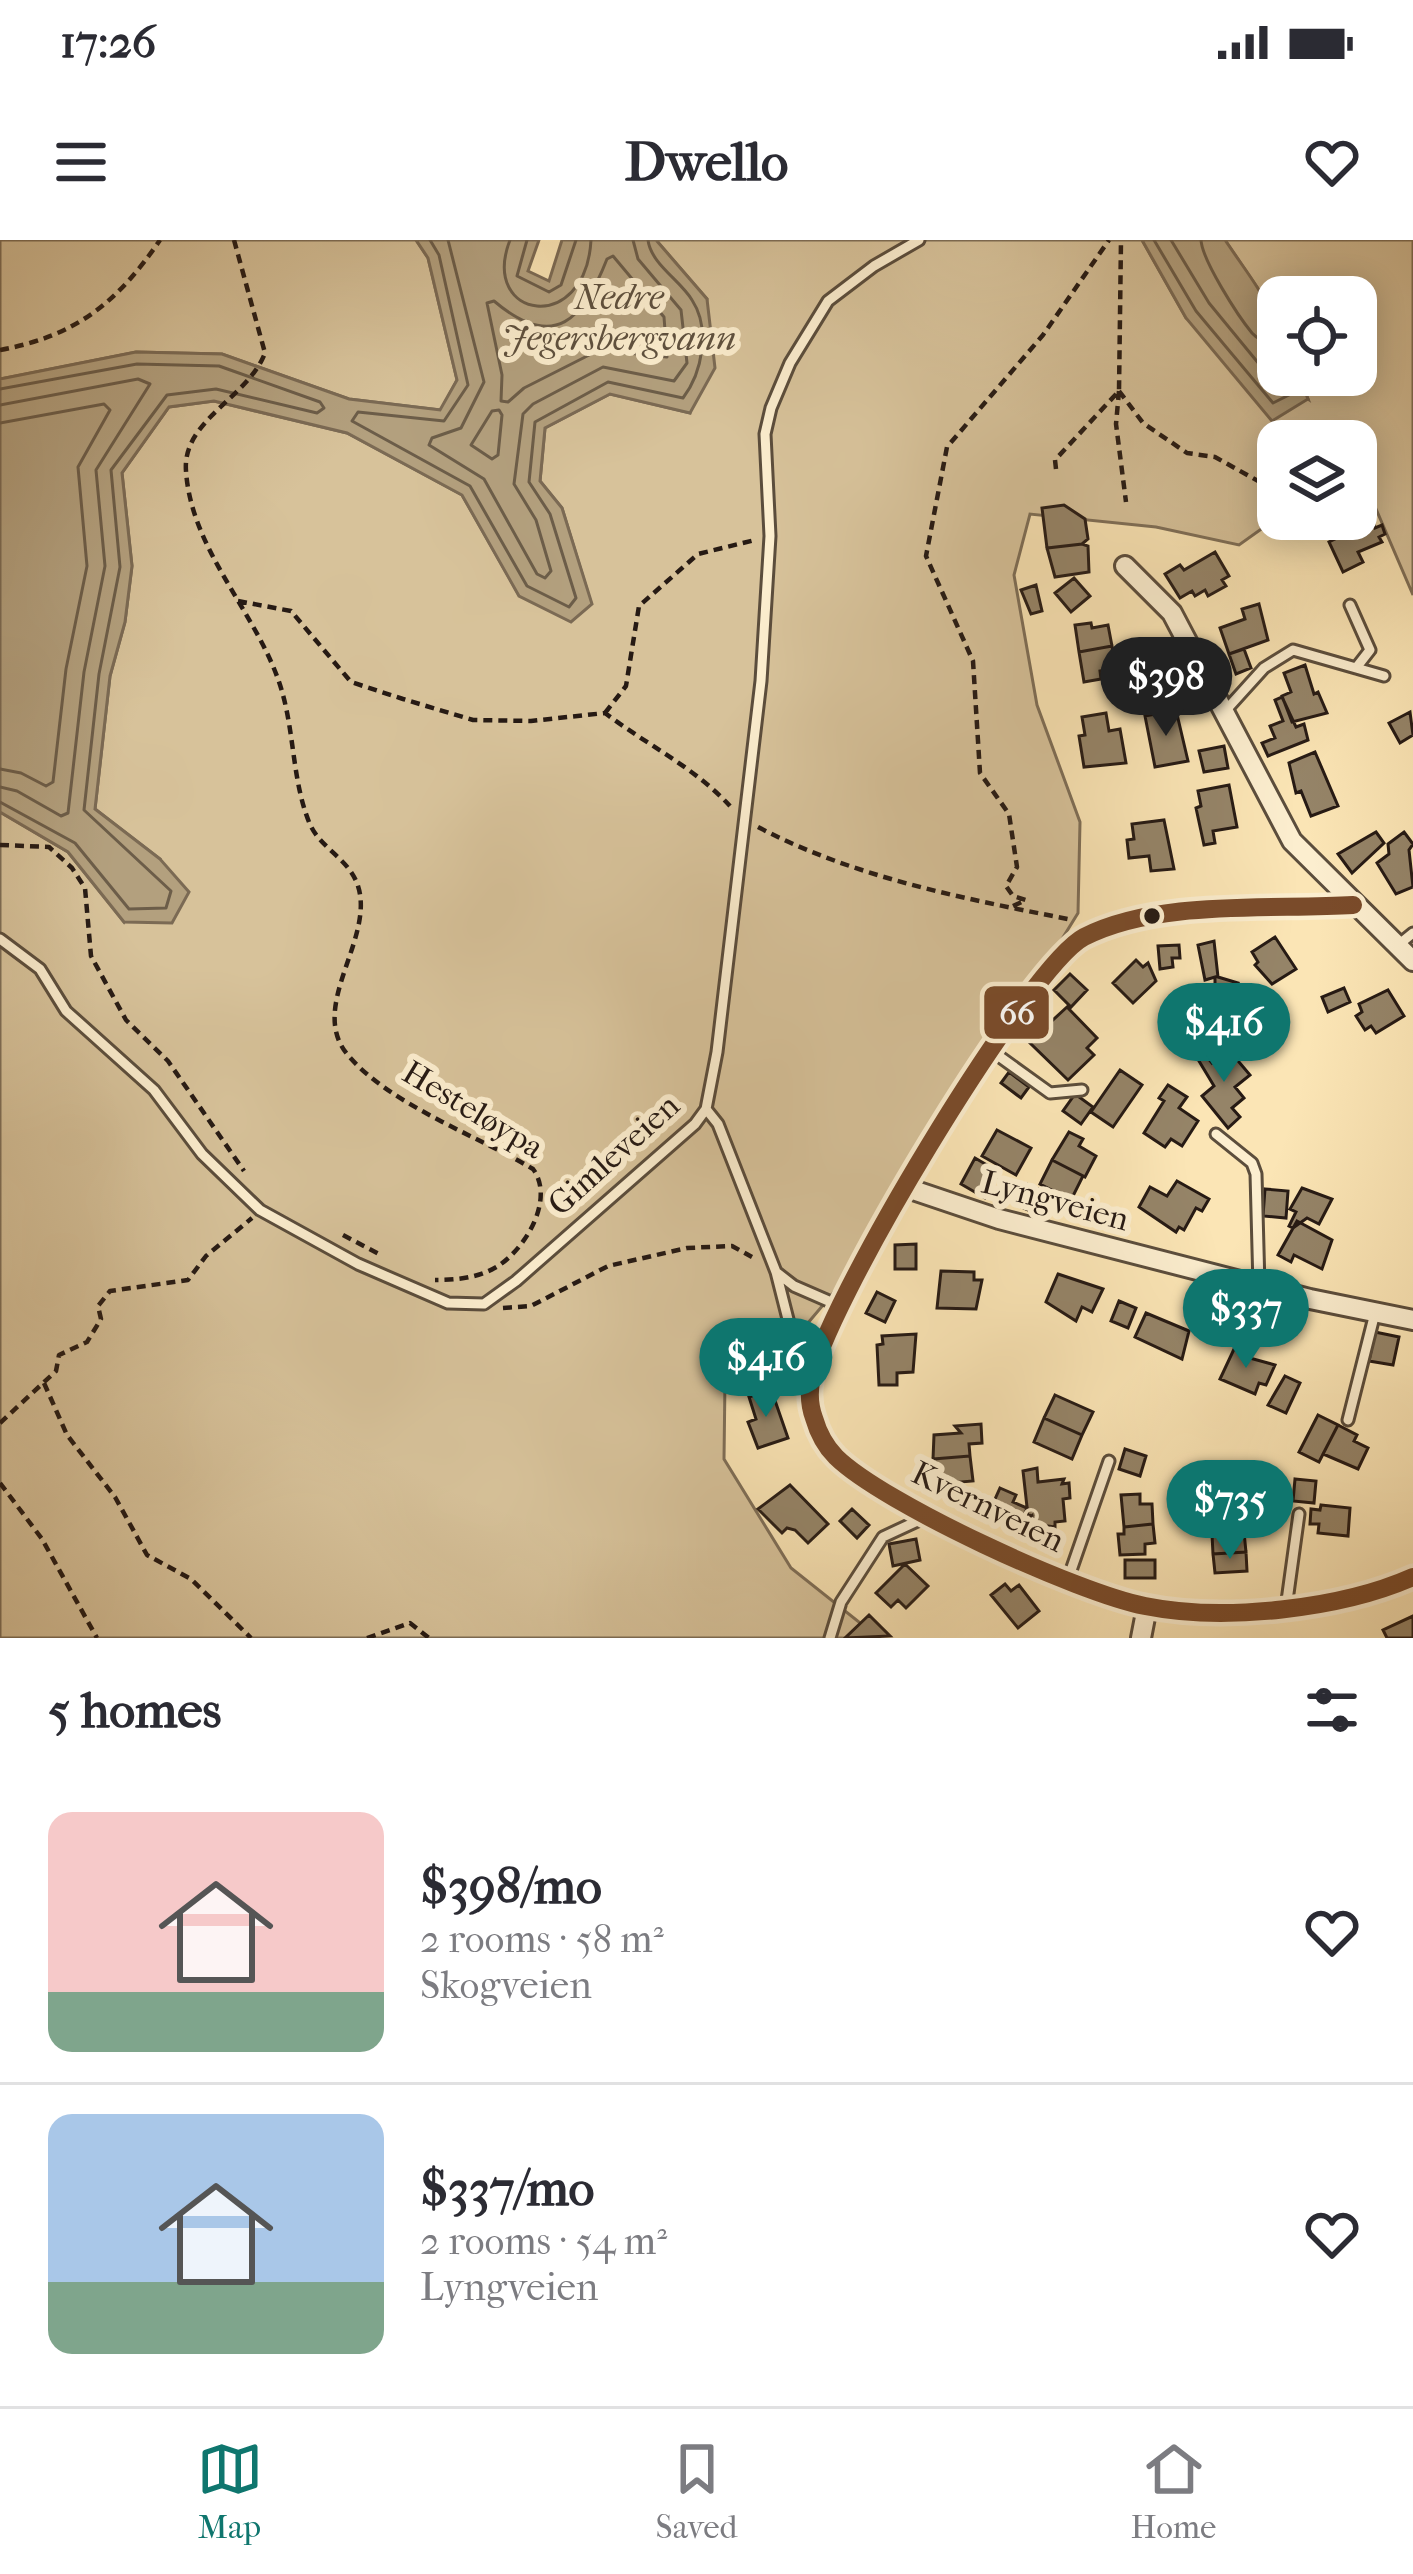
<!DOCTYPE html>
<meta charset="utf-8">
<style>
body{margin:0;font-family:"IM FELL French Canon",serif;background:#f7f7f7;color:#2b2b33;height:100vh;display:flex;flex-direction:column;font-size:45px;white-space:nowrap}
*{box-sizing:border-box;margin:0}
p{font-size:39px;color:#7c7c81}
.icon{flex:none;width:66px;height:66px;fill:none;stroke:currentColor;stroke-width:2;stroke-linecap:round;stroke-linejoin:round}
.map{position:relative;height:1398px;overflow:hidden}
.sheet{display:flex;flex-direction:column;background:#fff;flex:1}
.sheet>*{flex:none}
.tools{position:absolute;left:1257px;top:36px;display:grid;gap:24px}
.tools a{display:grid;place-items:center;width:120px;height:120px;border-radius:24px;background:#fff;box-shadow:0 6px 30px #0003;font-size:60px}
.price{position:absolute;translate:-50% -102px;padding:0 27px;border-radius:42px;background:#0f766e;color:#fff;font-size:39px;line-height:78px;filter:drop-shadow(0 3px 6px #0008)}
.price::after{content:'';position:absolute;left:50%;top:72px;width:36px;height:27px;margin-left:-18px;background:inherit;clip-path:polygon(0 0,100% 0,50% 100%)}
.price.selected{background:#222;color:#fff}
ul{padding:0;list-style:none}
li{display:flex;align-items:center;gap:36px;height:300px;padding:0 48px}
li+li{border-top:3px solid #e1e1e2}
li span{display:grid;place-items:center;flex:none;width:336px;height:240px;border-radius:24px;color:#555}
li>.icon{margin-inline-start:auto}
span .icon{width:144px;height:144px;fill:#fffc;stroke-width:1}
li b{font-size:51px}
h2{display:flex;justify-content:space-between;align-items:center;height:144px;padding:0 48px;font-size:51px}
.status{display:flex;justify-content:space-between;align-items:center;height:84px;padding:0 60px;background:#fff;direction:ltr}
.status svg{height:33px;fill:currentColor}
header{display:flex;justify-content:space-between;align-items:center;height:156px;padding:0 48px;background:#fff;font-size:54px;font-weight:700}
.tabs{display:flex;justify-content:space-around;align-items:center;height:168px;border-top:3px solid #e1e1e2;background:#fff;font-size:33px;color:#7c7c81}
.tabs a{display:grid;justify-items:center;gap:6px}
.tabs .selected{color:#0f766e}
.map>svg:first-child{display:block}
</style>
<div class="status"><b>17:26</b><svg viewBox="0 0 49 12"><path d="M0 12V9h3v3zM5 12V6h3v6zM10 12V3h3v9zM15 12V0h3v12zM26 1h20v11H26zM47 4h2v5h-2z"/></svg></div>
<header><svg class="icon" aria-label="menu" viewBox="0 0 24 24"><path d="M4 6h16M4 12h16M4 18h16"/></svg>Dwello<svg class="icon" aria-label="heart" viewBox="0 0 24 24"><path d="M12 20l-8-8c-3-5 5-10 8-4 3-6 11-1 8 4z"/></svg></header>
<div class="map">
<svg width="1413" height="1398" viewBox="0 0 1413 1398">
<rect width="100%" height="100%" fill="#fbe5b5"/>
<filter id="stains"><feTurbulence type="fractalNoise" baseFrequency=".00167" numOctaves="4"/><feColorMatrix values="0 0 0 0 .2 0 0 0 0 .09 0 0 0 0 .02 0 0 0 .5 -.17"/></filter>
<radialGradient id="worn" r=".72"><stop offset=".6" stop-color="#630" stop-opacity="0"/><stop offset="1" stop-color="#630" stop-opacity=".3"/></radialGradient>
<path fill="#d7c29a" stroke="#7e6e57" stroke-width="3" d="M0 0H416L428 18 457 140 441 170 349 159 222 114 136 112 0 139Z
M656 0H1142L1186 78 1308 159 1298 135H1356V57H1278V88L1267 62 1225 0H1413V355L1373 262 1356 251V201H1278V277L1239 305 1156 287 1030 274 1014 335 1037 465 1080 582 1078 673 872 1007 791 1103 725 1140 724 1219 791 1328 879 1398H0V572L68 612 124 682 160 619 95 569 110 436 125 382 132 326 122 233 169 167 214 161 347 193 462 255 519 355 591 363 562 268 540 241 545 188 610 154 690 173 707 59Z"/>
<path fill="#b3a07e" stroke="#7b6a54" stroke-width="3" d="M416 0H539L528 31 549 41 562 0H656L707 59 715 128 690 173 610 154 545 188 540 241 562 268 592 364 571 382 519 356 462 255 347 193 214 161 169 167 122 233 132 326 125 382 110 436 95 569 160 619 189 652 172 683 124 682 68 612 0 572V139L136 112 222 114 349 159 440 170 457 140 428 18Z
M1142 0H1225C1262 55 1278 66 1278 135H1298L1308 159 1272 181 1186 78Z"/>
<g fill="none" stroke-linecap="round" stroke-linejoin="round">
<path stroke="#6c5d49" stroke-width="3" d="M430 0 439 15 468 145 444 181 358 172 352 181 470 246 527 346 569 367 576 358 550 274 529 242 535 182 608 142 683 158C702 133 711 89 692 60 680 40 651 24 648 0
M448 0 484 142 461 188 432 198 429 205 484 239 537 334 545 338 551 331 536 280 514 244 523 174 533 164 603 127 674 141 687 123 681 70 638 19 633 0
M510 0C479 80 586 96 591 0
M527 0 517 36 549 52 561 45 576 0
M1154 0 1196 71 1273 163 1291 154 1288 135
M1171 0 1209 63 1264 130 1272 131 1278 121
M1201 0C1202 20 1238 76 1252 93 1259 101 1268 103 1278 103
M613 16 664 77 667 117 599 110 524 148 508 162 501 161 502 135 487 63 494 61C555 113 584 78 607 19Z
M0 149 137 124 219 126 320 162 324 168 317 173 216 149 167 155 111 230 120 327 99 434 84 570 171 651 166 668 129 669 75 603 0 562
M0 165 138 139 150 144 96 230 105 326 84 432 68 573 61 576 17 551 0 547
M492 171 499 170 502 175 498 215 492 219 471 205Z
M0 183 104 164 110 170 78 227 87 326 66 429 53 542 46 546 21 533 0 529"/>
</g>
<path fill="#958468" stroke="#261a14" stroke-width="3" d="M1064 265 1085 279 1088 299 1082 304 1047 308 1042 268Z
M1355 280 1359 288 1373 282 1375 288 1382 285 1385 294 1379 297 1382 302 1358 312 1363 322 1343 332 1329 302 1343 295 1340 287Z
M1082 304 1088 306 1089 332 1055 337 1047 308Z
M1215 312 1229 336 1222 340 1226 346 1208 356 1205 350 1195 356 1192 351 1180 358 1165 334 1180 325 1184 330Z
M1074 338 1090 356 1071 372 1055 353Z
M1036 345 1042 371 1031 374 1021 350Z
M1259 364 1268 400 1229 414 1220 388 1245 379 1242 369Z
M1091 383 1092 388 1108 385 1112 406 1079 412 1075 385Z
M1112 406 1116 428 1100 431 1101 439 1084 442 1079 412Z
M1244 409 1251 428 1236 434 1229 414Z
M1305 425 1314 454 1318 452 1327 473 1292 482 1282 456 1291 452 1284 433Z
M1282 457 1296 487 1304 484 1308 500 1268 516 1262 503 1275 498 1270 486 1283 481 1275 460Z
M1176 470 1188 521 1155 527 1145 476Z
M1410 472 1413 495 1400 503 1389 483Z
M1106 473 1109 491 1120 489 1126 523 1084 527 1079 496 1085 495 1082 477Z
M1224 506 1228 528 1204 532 1199 511Z
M1315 512 1338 566 1311 576 1301 551 1296 553 1289 523Z
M1229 545 1237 587 1213 591 1215 603 1204 605 1196 568 1201 566 1198 551Z
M1164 580 1174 629 1151 631 1149 616 1129 618 1127 600 1134 599 1132 584Z
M1376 592 1384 603 1352 633 1338 614Z
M1404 592 1413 604 1409 610 1413 647 1396 654 1377 623 1389 614 1388 604Z
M1275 697 1296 729 1272 744 1255 725 1258 722 1252 712Z
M1214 701 1218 737 1238 743 1234 754 1215 750V737L1205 740 1198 705Z
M1179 705 1180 718H1172L1173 727 1160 729 1158 706Z
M1136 720 1143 727 1148 723 1156 741 1133 763 1113 743Z
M1070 734 1087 750 1071 767 1054 750Z
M1344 748 1350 762 1328 772 1322 757Z
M1388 750 1404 776 1376 793 1371 786 1365 790 1356 776 1362 772 1359 764Z
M1067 767 1097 798 1087 808 1094 815 1068 840 1029 802Z
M1228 809 1250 835 1235 847 1244 858 1232 868 1240 877 1228 888 1202 856 1214 846 1196 816 1202 811 1212 823Z
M1120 830 1142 845 1113 887 1091 872Z
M1009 832 1029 847 1021 858 1001 843Z
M1168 845 1187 857 1179 868 1198 881 1182 906 1171 899 1165 907 1144 893 1164 861 1159 858Z
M1075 854 1093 867 1081 884 1063 871Z
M997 890 1031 908 1016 935 982 916Z
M1069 892 1083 899 1079 906 1096 916 1085 937 1052 920Z
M975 918 999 932 985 958 961 944Z
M1052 920 1083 936 1071 960 1040 944Z
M1177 941 1209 959 1202 971 1196 968 1184 990 1179 987 1176 992 1139 967 1150 947 1167 956Z
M1027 944 1047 953 1037 974 1017 965Z
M1302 948 1332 959 1319 984 1307 978 1293 988 1289 986 1296 972 1290 969Z
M1265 949 1288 951 1286 978 1263 976Z
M1297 981 1332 1000 1322 1029 1294 1015 1291 1022 1278 1015Z
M916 1004V1029H895V1005Z
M941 1031 974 1032V1040H982L976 1069 937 1068Z
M1058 1034 1103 1049 1092 1072 1082 1067 1076 1081 1046 1062Z
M877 1052 895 1061 885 1082 866 1073Z
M1119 1061 1136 1068 1128 1088 1111 1081Z
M1146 1073 1189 1091 1182 1119 1135 1097Z
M1375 1092 1399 1097 1393 1125 1369 1121Z
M916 1094 913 1132 897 1133V1145H879L877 1105 883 1104 882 1096Z
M776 1107 781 1124 752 1133 747 1116Z
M1235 1107 1248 1112 1246 1117 1275 1125 1266 1145 1259 1143 1255 1154 1220 1139Z
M1285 1136 1300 1143 1286 1173 1268 1165Z
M771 1149 788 1198 758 1208 748 1182 756 1179 749 1157Z
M1055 1155 1093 1172 1082 1195 1044 1178Z
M1318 1175 1338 1185 1319 1222 1299 1212Z
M1044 1178 1082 1195 1072 1219 1034 1202Z
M981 1184 982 1203 969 1204 970 1216 933 1219 934 1195 961 1193 955 1186Z
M1338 1185 1357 1195 1354 1201 1368 1208 1358 1229 1323 1214Z
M1125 1209 1146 1216 1140 1236 1119 1229Z
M970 1216 973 1241 938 1244 933 1219Z
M1037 1228 1038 1242 1064 1239 1062 1244 1069 1243 1070 1258 1063 1259 1065 1281 1055 1282V1287L1033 1284 1032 1275 1028 1276 1023 1231Z
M1295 1239 1316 1241 1314 1263 1293 1261Z
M790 1245 828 1284 808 1303 795 1290 787 1288 782 1293 758 1269Z
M1000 1248 1016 1255 1013 1262 1027 1268 1018 1290 987 1277Z
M1140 1254V1264H1152L1153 1284 1124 1287 1121 1255Z
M1321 1265 1350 1268 1348 1296 1318 1293 1319 1284H1310L1311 1269 1320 1270Z
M852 1269 869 1285 857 1298 840 1281Z
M1153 1284 1155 1303 1145 1304V1314L1120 1315 1118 1294H1124V1287Z
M1244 1292 1246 1312 1213 1314 1212 1294Z
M916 1299 920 1320 893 1326 889 1304Z
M1246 1312 1247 1331 1215 1333 1213 1314Z
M1125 1320H1155V1338H1125Z
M905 1324 928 1346 906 1368 898 1360 891 1367 876 1353Z
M1005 1344 1011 1351 1019 1345 1039 1371 1018 1388 991 1355Z
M869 1375 890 1396 845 1398Z
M1413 1376V1398H1387L1383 1390Z"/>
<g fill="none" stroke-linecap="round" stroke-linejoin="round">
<defs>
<path id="service" d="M1350 365 1370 410 1356 428
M1226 470 1264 428 1293 410 1384 436
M0 699 40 729 66 771 154 850 202 914 260 970 358 1024 448 1063 484 1064 516 1041 695 884 706 869 717 812 761 441 770 296 765 194 771 168 790 123 828 61 874 26 919 0
M1397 706 1413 693
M989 809 1050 853 1082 850
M706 869 718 884 776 1032 792 1095 814 1127
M1216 894 1252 923 1256 934 1259 1046
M776 1032 794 1046 840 1066
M1348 1180 1375 1073
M1068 1339 1109 1221
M1286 1368 1299 1274
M830 1398 841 1362 883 1297 926 1277"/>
<path id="minor" d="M1125 326 1172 373 1292 601 1413 721
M1353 665C1271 670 1158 659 1084 697 1027 727 819 1075 811 1142 809 1153 810 1167 814 1178 818 1192 825 1206 836 1217 884 1264 1078 1353 1145 1366 1224 1382 1341 1369 1413 1337
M907 948 999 979 1310 1059 1413 1080
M1141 1398 1147 1367"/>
</defs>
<use href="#service" stroke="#5b4d3c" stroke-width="15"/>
<use href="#minor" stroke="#5b4d3c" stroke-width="24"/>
<path stroke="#261a14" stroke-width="4.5" stroke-dasharray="9 6" stroke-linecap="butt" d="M234 0 265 113C248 158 182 180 186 231 191 308 253 369 278 439 295 486 291 537 309 582 319 608 349 618 358 646 375 699 308 766 347 814 388 864 478 896 533 929 555 959 526 1008 498 1026 479 1038 456 1040 435 1040
M0 110C76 96 117 63 160 0
M1119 151 1143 183 1187 213 1215 217 1276 251
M1119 151 1116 184 1126 262
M1056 229 1055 220 1119 151 1121 0
M238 361 291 371 351 442 403 459 473 480 531 481 605 473C647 505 694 527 730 566
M605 473 626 446 639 366 698 314 755 300
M758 587C855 638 966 659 1073 680
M0 605 49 607 72 628 85 648 91 716 126 780 168 821 244 931
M1013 666 1026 660 1013 656 1006 646 1017 627 1009 574 980 533 973 421 926 316 947 207 1043 95 1109 0
M343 995 381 1015
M503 1068 531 1066 608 1026 687 1008 732 1006 752 1017
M44 1143 67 1195 115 1257 147 1315 191 1339 251 1398
M0 1183 56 1131 59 1115 87 1102 101 1079 98 1066 110 1051 188 1040 206 1016 252 978
M0 1243 42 1299 97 1398
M367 1398 410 1383 429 1398"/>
<use href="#service" stroke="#fceecf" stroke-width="9"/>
<use href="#minor" stroke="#fceecf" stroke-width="18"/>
<defs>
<path id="bus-1" d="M1353 665C1271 670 1158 659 1084 697 1027 727 819 1075 811 1142 809 1153 810 1167 814 1178 818 1192 825 1206 836 1217 884 1264 1078 1353 1145 1366 1224 1382 1341 1369 1413 1337"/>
</defs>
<use href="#bus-1" stroke="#fceecf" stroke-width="27"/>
<use href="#bus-1" stroke="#7a4b2a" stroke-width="18"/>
</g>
<circle fill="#261a14" stroke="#fceecf" stroke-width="4.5" cx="1152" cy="676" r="10"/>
<g text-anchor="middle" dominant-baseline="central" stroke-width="12" stroke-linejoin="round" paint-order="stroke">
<g font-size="33" fill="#261a14" stroke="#fceecf">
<text transform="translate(473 870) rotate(31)">Hesteløypa</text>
<text transform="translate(614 915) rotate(-42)">Gimleveien</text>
<text transform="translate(1055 961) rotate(15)">Lyngveien</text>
<text transform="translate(988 1267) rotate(26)">Kvernveien</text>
</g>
<g font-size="36" font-style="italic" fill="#5e503e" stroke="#fceecf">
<text x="619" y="57">Nedre<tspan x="619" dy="41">Jegersbergvann</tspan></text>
</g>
</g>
<rect stroke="#fceecf" stroke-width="4.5" x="982" y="744" width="69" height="57" rx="12" fill="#7a4b2a"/>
<g font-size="33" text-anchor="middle" font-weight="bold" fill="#fff">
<text x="1017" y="784">66</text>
</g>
<rect width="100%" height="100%" filter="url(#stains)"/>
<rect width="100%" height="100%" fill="url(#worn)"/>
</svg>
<div class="tools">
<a><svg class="icon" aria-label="locate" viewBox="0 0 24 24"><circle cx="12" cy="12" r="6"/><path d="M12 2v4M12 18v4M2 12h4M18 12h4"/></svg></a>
<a><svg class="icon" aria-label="layers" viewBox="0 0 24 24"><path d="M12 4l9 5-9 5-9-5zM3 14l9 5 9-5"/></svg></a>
</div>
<b class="price selected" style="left:1166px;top:499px">$398</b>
<b class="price" style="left:1224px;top:845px">$416</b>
<b class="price" style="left:1246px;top:1131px">$337</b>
<b class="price" style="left:766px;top:1180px">$416</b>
<b class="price" style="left:1230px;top:1322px">$735</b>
</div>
<section class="sheet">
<h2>5 homes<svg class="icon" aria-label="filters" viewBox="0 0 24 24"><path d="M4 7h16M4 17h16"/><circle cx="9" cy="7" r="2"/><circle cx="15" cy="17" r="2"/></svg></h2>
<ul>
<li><span style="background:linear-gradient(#f6c9c9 75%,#7fa58c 0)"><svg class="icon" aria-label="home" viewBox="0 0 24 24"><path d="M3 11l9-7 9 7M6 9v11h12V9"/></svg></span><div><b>$398/mo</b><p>2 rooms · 58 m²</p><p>Skogveien</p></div><svg class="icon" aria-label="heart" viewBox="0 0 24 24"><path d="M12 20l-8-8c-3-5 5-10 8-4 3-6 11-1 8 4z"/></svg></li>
<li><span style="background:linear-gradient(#a9c7e8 70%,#7fa58c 0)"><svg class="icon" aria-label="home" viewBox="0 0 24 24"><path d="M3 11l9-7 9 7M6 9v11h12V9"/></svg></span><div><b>$337/mo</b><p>2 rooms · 54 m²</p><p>Lyngveien</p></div><svg class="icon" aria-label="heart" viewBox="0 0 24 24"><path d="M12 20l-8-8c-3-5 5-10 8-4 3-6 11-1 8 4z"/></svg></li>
</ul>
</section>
<nav class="tabs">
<a class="selected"><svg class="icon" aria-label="map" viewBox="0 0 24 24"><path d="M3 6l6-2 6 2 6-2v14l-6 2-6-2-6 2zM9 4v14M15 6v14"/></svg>Map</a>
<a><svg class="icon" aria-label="saved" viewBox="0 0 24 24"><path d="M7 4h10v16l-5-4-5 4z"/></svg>Saved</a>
<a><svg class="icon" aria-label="home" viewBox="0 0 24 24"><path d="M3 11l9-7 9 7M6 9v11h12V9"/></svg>Home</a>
</nav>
